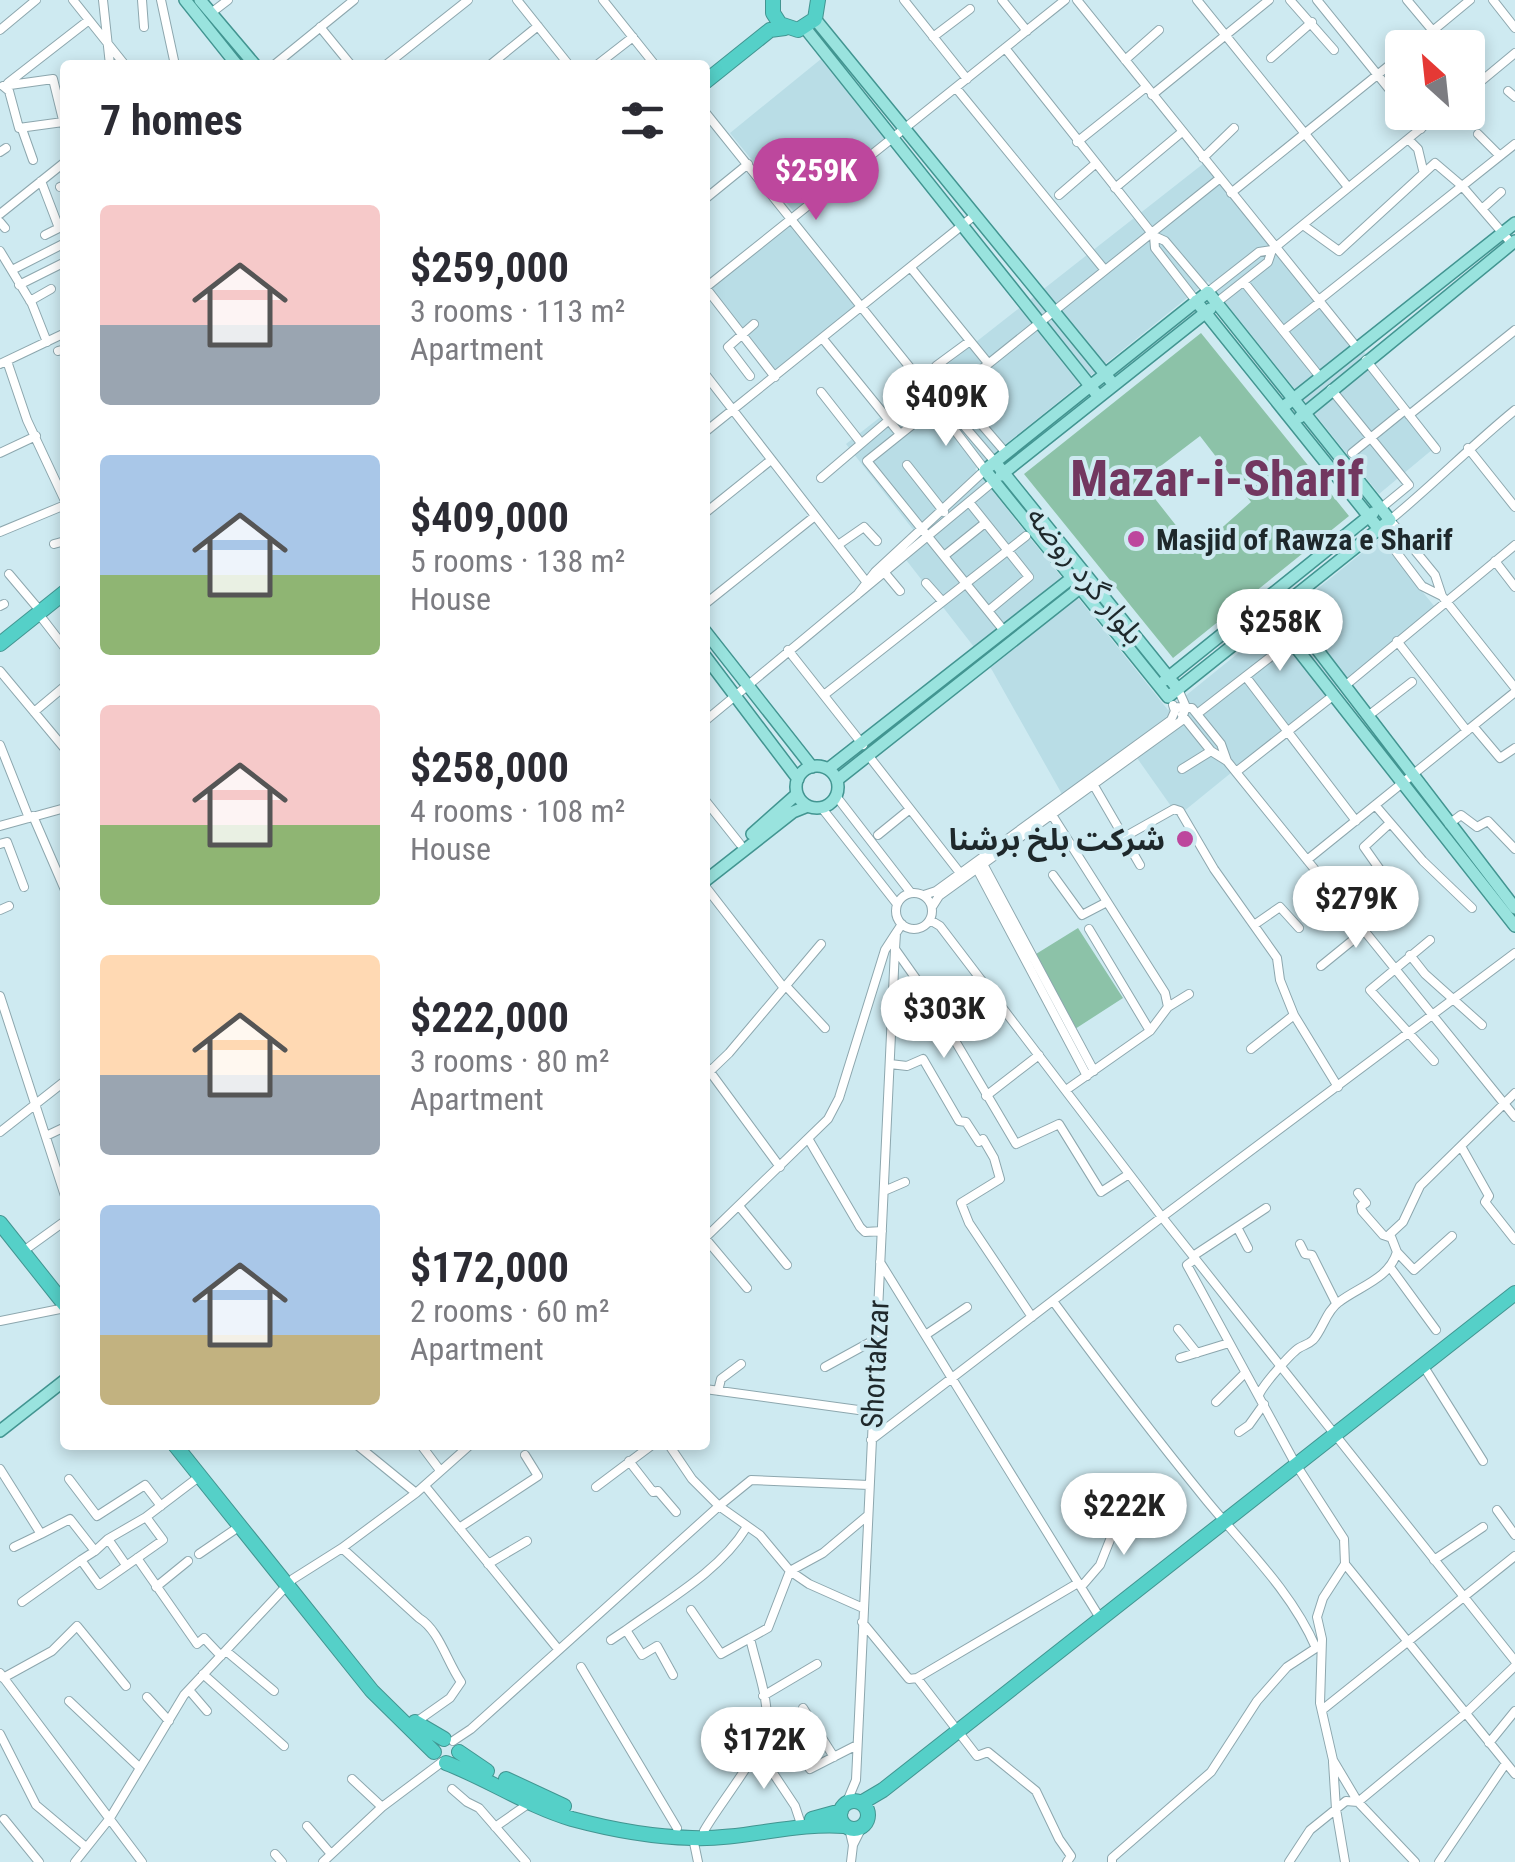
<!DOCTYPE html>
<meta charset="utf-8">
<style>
body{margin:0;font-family:"Roboto Condensed","Noto Sans Arabic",sans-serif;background:#f7f7f7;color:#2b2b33;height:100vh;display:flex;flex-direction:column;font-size:38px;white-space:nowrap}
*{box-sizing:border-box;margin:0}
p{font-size:32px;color:#7c7c81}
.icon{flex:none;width:55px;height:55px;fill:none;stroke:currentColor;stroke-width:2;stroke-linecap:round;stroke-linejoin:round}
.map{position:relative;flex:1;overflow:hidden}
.drawer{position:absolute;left:60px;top:60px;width:650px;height:1390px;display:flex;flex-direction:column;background:#fff;border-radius:10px;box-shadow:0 5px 15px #0003}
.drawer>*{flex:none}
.needle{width:65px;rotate:333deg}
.buttons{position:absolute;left:1385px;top:30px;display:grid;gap:20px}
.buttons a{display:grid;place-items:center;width:100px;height:100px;border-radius:10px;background:#fff;box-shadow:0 5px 15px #0003;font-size:50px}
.price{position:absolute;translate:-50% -85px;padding:0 22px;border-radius:35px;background:#fff;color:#222;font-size:32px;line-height:65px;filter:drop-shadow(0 2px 5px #0008)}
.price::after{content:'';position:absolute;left:50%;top:60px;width:30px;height:22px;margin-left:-15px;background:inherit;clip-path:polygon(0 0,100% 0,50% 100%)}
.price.on{background:#bd479d;color:#fff}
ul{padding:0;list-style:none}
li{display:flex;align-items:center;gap:30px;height:250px;padding:0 40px}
li span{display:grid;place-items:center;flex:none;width:280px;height:200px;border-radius:10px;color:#555}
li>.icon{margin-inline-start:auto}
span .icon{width:120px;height:120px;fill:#fffc;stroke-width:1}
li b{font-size:42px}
h2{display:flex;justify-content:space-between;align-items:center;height:120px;padding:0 40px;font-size:42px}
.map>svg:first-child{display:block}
</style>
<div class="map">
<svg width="1515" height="1862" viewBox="0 0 1515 1862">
<rect width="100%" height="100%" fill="#ceeaf1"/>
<path fill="#b9dde6" d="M821 59 885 138 794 212 730 133Z
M1208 160 1439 444 1379 494 1208 281 975 469 1168 710 1379 539 1435 607 1178 816 1130 748 1063 796 992 670 896 547 915 532 846 444Z
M791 219 863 307 775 377 706 288Z"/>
<path fill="#8cc2a8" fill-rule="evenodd" d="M1201 333 1349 516 1173 658 1024 474ZM1200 436 1251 502 1216 533 1193 547 1141 481Z
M1078 928 1123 998 1075 1029 1036 954Z"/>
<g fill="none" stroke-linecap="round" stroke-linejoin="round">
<defs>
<path id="minor" d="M73 0 125 65
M103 0 110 65
M142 0 144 27
M161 0 175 65
M517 0 569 65
M603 0 655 65
M904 0 967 79
M1002 0 1027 31
M1077 0 1358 349
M1197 0 1348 187
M1290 0 1334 50
M1317 0 1402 105
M1407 0 1433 31
M1493 0 1515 28
M211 13 228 0
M320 27 351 65
M0 30 36 0
M933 37 970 9
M1005 48 1154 236 1165 241 1208 292 1259 252 1272 250 1441 112
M1412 48 1470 0
M1271 58 1312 22
M1125 60 1159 30
M274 65 354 0
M386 65 468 0
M490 65 538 26
M597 65 633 37
M8 83 89 20
M956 88 1104 269
M1508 91 1515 97
M1468 92 1515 53
M1152 95 1269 0
M705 112 944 410 947 420 985 470 875 572 857 595
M1408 112 1421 129
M1396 120 1404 112
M63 122 19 128 9 91 3 86 53 79 65 128
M22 129 33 160
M1478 134 1500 156
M1408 139 1418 149 1423 170
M1077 142 1146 87
M0 152 6 148
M1203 158 1234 128
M41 181 59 228
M60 187 65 185
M1115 188 1182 132
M1231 193 1402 55
M1059 195 1095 164
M705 199 748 164
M1482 209 1501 192
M0 214 65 162
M0 222 5 228
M1303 225 1339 251 1435 163 1462 186 1512 244
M45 235 65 225
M1154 236 1155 248 1196 301
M0 251 32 304 47 342
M911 268 988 363
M12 270 65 243
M1244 282 1320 377
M19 285 65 262
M705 288 1065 0
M706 288 775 377
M1319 300 1515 144
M30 301 51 289
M1216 303 1268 262 1272 250
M1283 331 1320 302
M823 339 900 434
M58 351 65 349
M1366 360 1436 449
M7 361 27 420 65 501
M0 364 65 333
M936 366 970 341
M705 374 868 584
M750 376 728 347 754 324
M1331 389 1409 485 1381 508
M821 392 861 443
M944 410 954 414 995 462
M969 410 1006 453
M1515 410C1472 445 1434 484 1390 520L1435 575 1442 596 1515 688
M1409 415 1515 330
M705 432 975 215
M1468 448 1515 507
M0 453 36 436
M1352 453 1405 410
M907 465 944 512
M821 478 889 420
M969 502 1029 577 988 611
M705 513 771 460
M1379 529 1422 586 1442 596
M0 532 65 505
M54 544 65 541
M838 545 864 527 877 541
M944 556 985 523
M1495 561 1515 587
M885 573 900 591
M9 574 36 606
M926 583 942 601
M705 604 815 516
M0 606 4 604
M38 613 65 648
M1005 632 867 461 1219 179
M1397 641 1467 731
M788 650 863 745
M0 671 65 749
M1246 677 1356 821
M1346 685 1515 545
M824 695 1026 536
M1174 707 1192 708 1221 744 1227 761 1515 1117
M34 712 65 686
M1197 714 1291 641
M1182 715 1211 751 1227 761
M1368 716 1412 682
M705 721 994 481
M1473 726 1500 758 1515 748
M0 745 29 818
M868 755 960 873
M1182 769 1211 751
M1236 772 1334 695
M1093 784 1140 865
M836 796 911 893
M705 800 740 844
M1375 805 1423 861 1472 908
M821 807 897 904
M1052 815 1165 993 1168 1007
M33 816 65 890
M1449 824 1461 815 1477 827 1488 821 1515 849
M0 826 65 808
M878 835 910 809
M1126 836 1174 809 1180 811 1214 869 1277 958 1280 980 1294 1015 1338 1087
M0 844 7 842 24 887
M1307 860 1515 692
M983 864 1094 1071
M977 869 1087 1076
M1383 874 1364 847 1390 823
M1053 875 1082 915 1107 902
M705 886 784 988
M896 911a18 18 0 1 1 36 0a18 18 0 1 1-36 0Z
M924 895 936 891 1171 720 1175 711 1173 705
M932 907 939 896 1181 721 1186 707 1178 689
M0 910 9 906
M930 920 940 926 1162 1217 1515 1661
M1254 925 1280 907 1299 928
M1089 929 1150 1031
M1430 940 1370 990 1434 1061
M895 949 931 1000 1016 1144 1059 1124 1101 1192 1129 1174
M1410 955 1425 974 1482 1025
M1321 966 1364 931
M786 986 825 1028
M0 996 65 1196
M1251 1049 1294 1015
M890 1064 907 1066 923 1059 959 1121 966 1122 979 1142 983 1139 994 1158 1000 1179 961 1203 969 1223 1032 1317
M705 1065 780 1167
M705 1076 729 1053 821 944
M1066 1090 1150 1031 1168 1007 1189 994
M986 1096 1039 1055
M0 1132 65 1081
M46 1136 65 1127
M809 1140 860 1227 865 1232 882 1231
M1462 1148 1489 1196 1485 1202 1515 1240
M884 1191 905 1182
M1358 1193 1366 1203 1361 1206 1362 1211 1383 1235 1389 1237
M739 1206 787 1265
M1237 1227 1248 1248
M705 1238 828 1119 839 1098 885 950 896 933
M705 1238 747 1288
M1300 1244 1305 1254 1312 1255 1336 1303
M29 1247 65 1221
M1397 1252 1414 1270 1452 1236
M1193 1256 1266 1208
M1195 1259 1187 1265 1295 1463 1344 1539 1345 1564 1323 1598 1317 1617 1322 1639 1320 1703 1333 1760 1358 1802 1415 1862
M880 1262 1100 1618
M1390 1267 1436 1330
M1053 1301C1103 1369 1154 1436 1207 1501 1245 1547 1292 1592 1316 1648
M0 1321 65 1308
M1178 1329 1197 1353
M927 1334 967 1307
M1180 1358 1229 1343
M825 1367 876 1339
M1426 1370 1483 1461
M705 1389 873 1412
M718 1391 721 1379 741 1364
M1259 1395C1262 1386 1291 1353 1299 1348 1304 1345 1309 1344 1313 1340 1323 1329 1326 1311 1339 1302 1360 1286 1389 1279 1397 1252L1390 1234 1403 1222 1420 1186 1515 1093
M1216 1402 1245 1373
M1239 1432 1249 1425 1264 1404
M871 1440 1162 1217 1515 953
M357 1445 416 1493
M421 1445 439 1469
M669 1445 692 1479 719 1506 751 1480 869 1485
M629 1461 653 1492 658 1491 676 1512
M0 1469 41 1534 70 1519 95 1551 81 1560 99 1585 163 1540 146 1517 200 1476
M69 1479 97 1516 145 1485 161 1506
M425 1486 558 1649
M596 1487 652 1445
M1497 1510 1515 1535
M459 1528 538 1476 525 1455
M108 1539 126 1565
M14 1547 41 1534
M342 1548 419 1618C439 1630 447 1662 461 1682L450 1698 416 1722
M95 1551 108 1539 146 1517
M199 1554 240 1526
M137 1558 197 1644 204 1638 221 1656
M1434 1560 1483 1527
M488 1564 527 1541
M1345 1564 1515 1774
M156 1587 188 1561
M1081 1587 1100 1565 1125 1502
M22 1602 81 1560
M691 1610 721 1654 750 1638
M862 1622 909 1679 917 1678 977 1756 988 1752 1036 1791 1059 1839 1071 1856 1067 1862
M611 1640 626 1630
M226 1651 274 1691
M581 1667 677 1828
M0 1673 142 1862
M203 1674 284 1746
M673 1675 657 1646 642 1655 626 1630C666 1601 720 1571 746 1528
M3 1678 52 1651 77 1626 126 1686
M917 1678 1078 1583
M189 1690 207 1711
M763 1696 817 1664
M147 1697 169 1721
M69 1701 140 1768
M803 1708 834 1757
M1322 1710 1515 1556
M0 1734 36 1805 86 1847
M453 1741 471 1729 719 1506 760 1535 790 1571 809 1584 863 1608
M711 1743 757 1713 765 1712
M1489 1743 1515 1711
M757 1749 795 1806 800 1821
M798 1750 810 1769 857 1745
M1333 1762 1336 1809 1345 1862
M352 1779 382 1807
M452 1789 467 1802 479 1808 526 1862
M846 1804 856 1780 895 949 896 933 902 924
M4 1819 39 1862
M307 1826 331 1854
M495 1827 528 1804
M849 1828 853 1845 851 1862
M704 1831C719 1804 765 1749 767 1723 768 1696 756 1665 750 1638L768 1628 790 1571 823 1553 867 1516
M693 1838 698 1862
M853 1845 862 1827
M275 1854 282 1862
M75 1862 110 1818 184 1695 293 1579 342 1548 416 1493 470 1445
M323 1862 382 1807 442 1762
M1112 1862V1858L1211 1772 1257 1701 1287 1667 1316 1648
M1289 1862 1310 1830 1346 1801 1358 1802 1467 1712 1515 1666
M1439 1862 1506 1763"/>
<path id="major" d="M185 0 237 65
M200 0 255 65
M815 19 1114 385
M805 28 1099 397
M1208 292 1390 520 1168 697 985 470Z
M1196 301 1379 529
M1282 408 1515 223
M1300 417 1515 241
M995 462 1178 689
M1001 475 1210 309
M1274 593 1515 908
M1261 603 1515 926
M705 631 812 767
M705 656 798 779
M1165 680 1373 513
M796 787a21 21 0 1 1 42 0a21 21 0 1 1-42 0Z
M828 769 1082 570
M837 780 1090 580
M752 834 797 794
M705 881 793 812 808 806
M0 1431 65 1380"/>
<path id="highway" d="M773 0V13L780 24 798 30 815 19 818 0
M705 82 770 30 785 28
M0 644 65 592
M0 1223 65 1305
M175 1445 372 1691 434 1752
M415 1722 444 1739
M459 1752 487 1771
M446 1763C488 1779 528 1806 572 1819 609 1829 654 1837 692 1838 743 1840 796 1822 844 1826
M506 1779 564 1806
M840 1815a14 14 0 1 1 28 0a14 14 0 1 1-28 0Z
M861 1803 883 1790 1515 1293
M812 1819 841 1811"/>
</defs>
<use href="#minor" stroke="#8da7ae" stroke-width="10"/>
<use href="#major" stroke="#429591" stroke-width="14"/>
<use href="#highway" stroke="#429591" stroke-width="16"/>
<use href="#minor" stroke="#fff" stroke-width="8"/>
<use href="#major" stroke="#99e3de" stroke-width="11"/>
<use href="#highway" stroke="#55d0c8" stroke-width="14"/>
</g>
<g fill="#bd479d" stroke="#ceeaf1" stroke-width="4">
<circle cx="1136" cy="539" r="10"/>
<circle cx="1185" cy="839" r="10"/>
</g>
<g text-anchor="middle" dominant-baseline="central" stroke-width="8" stroke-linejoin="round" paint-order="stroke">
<g font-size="30" font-weight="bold" fill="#1e282b" stroke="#ceeaf1" text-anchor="start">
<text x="1156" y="539">Masjid of Rawza e Sharif</text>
<text x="1165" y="839" text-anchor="end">شرکت بلخ برشنا</text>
</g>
<g font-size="30" fill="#1e282b" stroke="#ceeaf1">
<text transform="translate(1086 575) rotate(51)">بلوار گرد روضه</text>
<text transform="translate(875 1364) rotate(-87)">Shortakzar</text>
</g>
<g font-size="50" font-weight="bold" fill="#723760" stroke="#ceeaf1">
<text x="1217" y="479">Mazar-i-Sharif</text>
</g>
</g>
</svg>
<div class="buttons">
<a><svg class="needle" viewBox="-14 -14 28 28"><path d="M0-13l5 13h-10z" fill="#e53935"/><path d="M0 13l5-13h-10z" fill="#7c7c81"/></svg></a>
</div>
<b class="price on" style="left:816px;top:223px">$259K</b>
<b class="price" style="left:946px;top:449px">$409K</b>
<b class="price" style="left:1280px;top:674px">$258K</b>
<b class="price" style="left:1356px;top:951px">$279K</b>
<b class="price" style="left:944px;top:1061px">$303K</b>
<b class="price" style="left:1124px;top:1558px">$222K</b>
<b class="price" style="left:764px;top:1792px">$172K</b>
<section class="drawer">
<h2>7 homes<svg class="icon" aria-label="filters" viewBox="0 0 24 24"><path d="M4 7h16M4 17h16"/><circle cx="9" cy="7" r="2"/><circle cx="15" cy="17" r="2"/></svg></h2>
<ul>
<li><span style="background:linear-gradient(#f6c9c9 60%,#9aa5b1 0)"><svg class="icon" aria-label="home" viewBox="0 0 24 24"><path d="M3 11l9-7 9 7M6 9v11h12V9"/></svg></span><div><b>$259,000</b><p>3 rooms · 113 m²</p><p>Apartment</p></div></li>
<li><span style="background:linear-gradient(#a9c7e8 60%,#8fb573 0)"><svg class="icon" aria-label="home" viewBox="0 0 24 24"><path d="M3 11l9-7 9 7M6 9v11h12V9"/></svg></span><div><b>$409,000</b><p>5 rooms · 138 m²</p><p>House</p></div></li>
<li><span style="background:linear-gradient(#f6c9c9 60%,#8fb573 0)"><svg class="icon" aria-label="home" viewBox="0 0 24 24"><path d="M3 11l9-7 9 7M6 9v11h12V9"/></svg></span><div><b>$258,000</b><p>4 rooms · 108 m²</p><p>House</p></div></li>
<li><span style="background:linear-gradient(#ffd9b3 60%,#9aa5b1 0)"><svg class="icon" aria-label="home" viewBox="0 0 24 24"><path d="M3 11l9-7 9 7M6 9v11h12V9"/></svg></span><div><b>$222,000</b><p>3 rooms · 80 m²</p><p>Apartment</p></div></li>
<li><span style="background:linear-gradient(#a9c7e8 65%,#c2b280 0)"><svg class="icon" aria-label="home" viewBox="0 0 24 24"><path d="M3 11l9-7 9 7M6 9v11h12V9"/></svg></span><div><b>$172,000</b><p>2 rooms · 60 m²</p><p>Apartment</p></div></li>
</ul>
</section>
</div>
